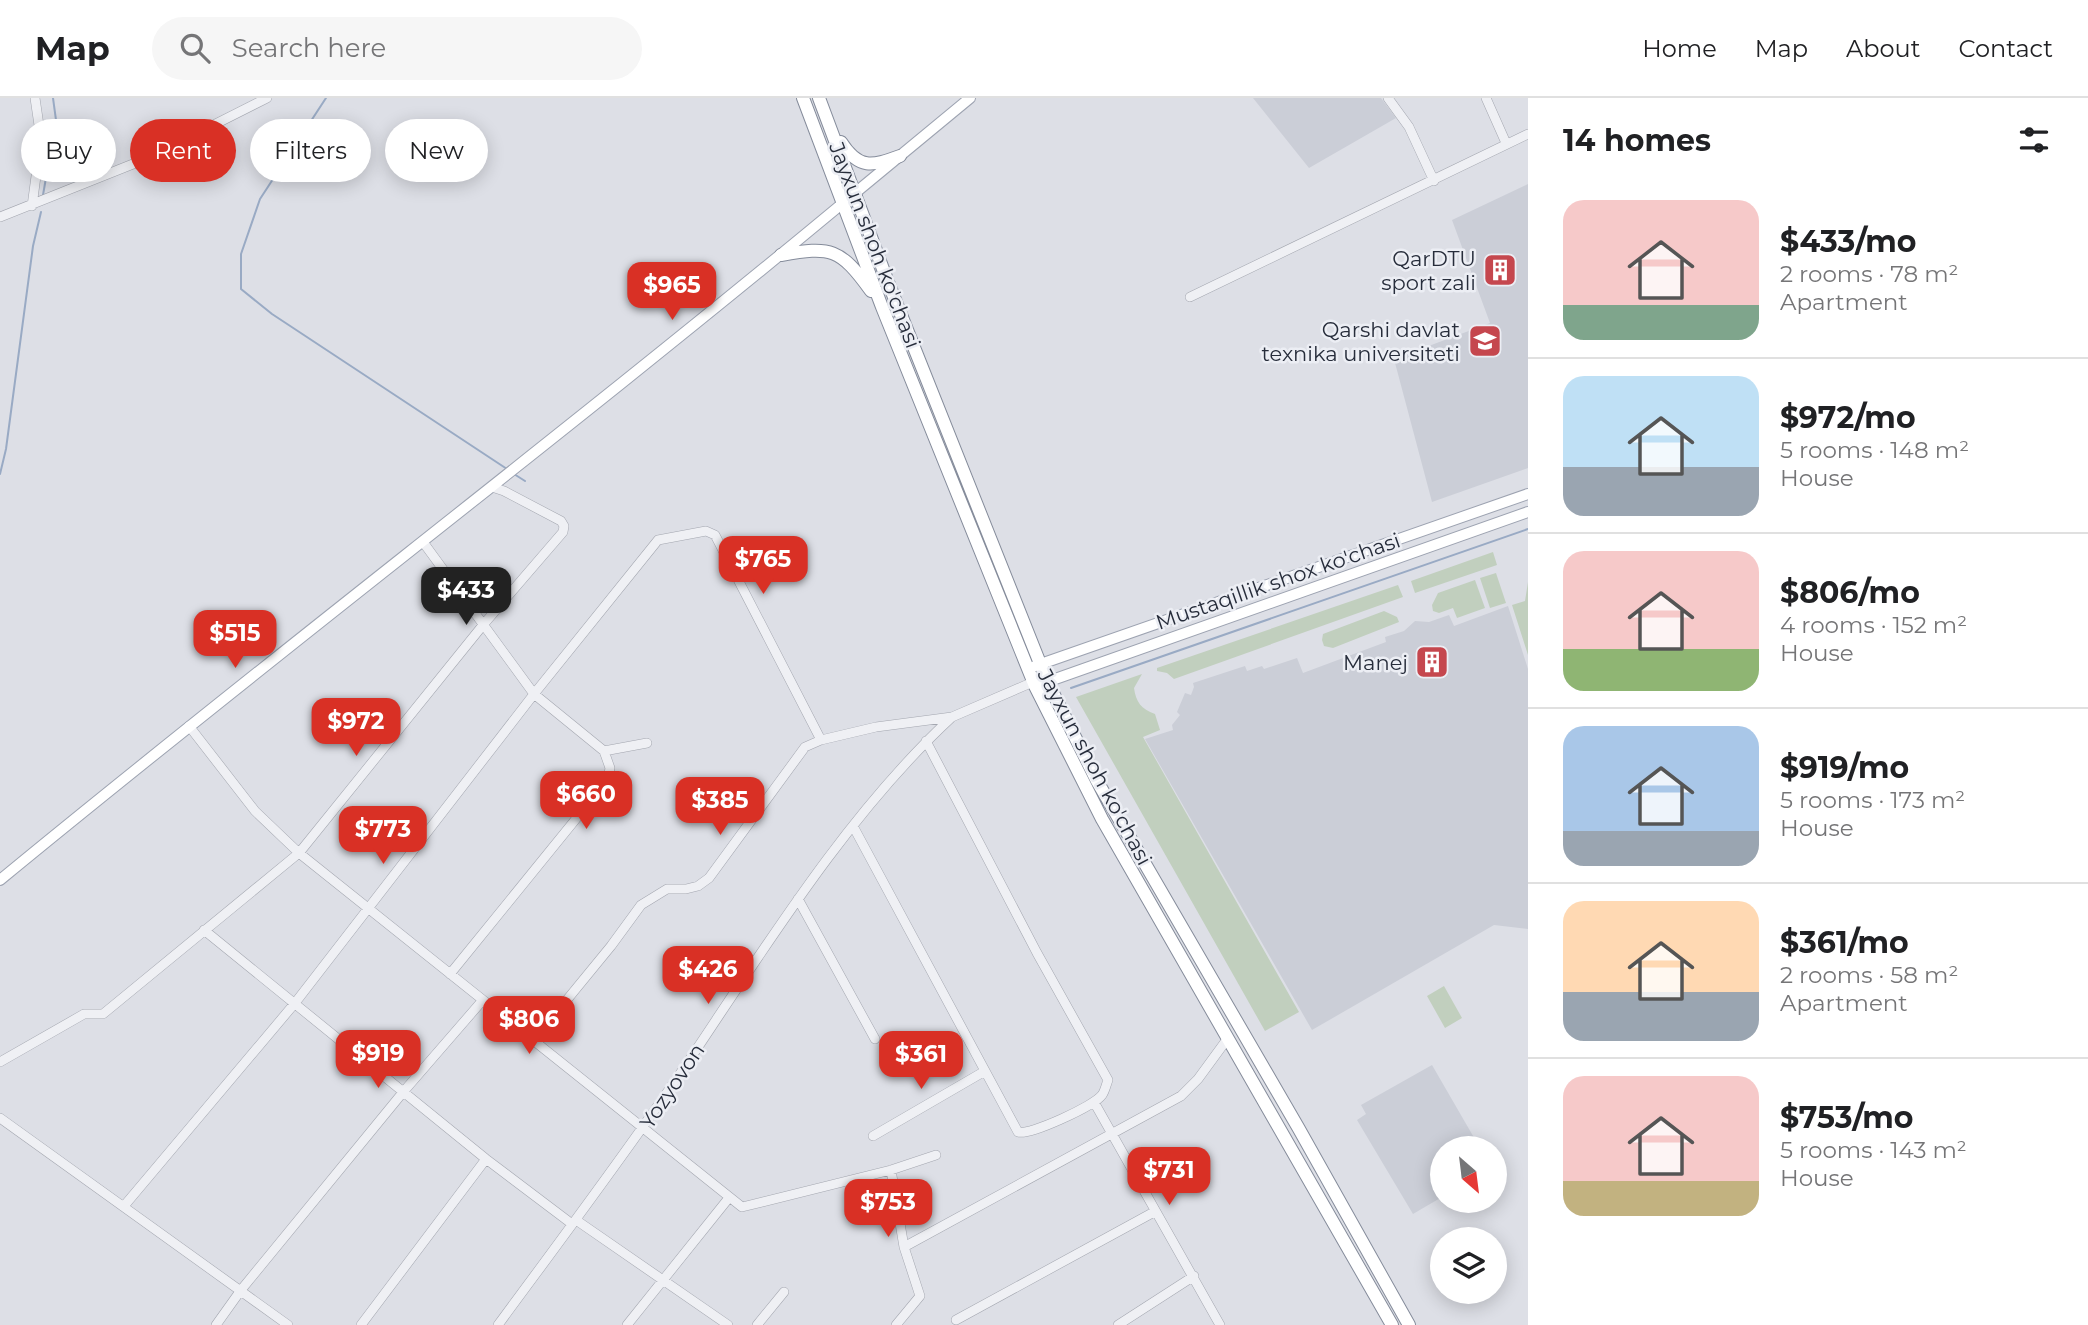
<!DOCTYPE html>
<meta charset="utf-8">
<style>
body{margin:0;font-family:Montserrat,sans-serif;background:#f6f6f6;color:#202124;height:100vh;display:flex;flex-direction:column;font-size:26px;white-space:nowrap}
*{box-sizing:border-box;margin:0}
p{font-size:23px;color:#757577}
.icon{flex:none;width:38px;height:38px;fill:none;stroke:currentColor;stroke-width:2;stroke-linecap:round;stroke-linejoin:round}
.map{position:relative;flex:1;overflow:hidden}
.drawer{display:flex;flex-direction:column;background:#fff;width:560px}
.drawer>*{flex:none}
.banner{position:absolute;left:21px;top:21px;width:665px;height:63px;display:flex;gap:14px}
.needle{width:46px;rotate:152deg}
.controls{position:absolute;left:1430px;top:1038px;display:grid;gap:14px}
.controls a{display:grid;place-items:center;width:77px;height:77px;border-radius:50%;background:#fff;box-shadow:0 4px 18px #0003;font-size:35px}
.price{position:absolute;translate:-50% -60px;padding:0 16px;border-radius:14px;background:#d93025;color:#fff;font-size:23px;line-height:46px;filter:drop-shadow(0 2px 4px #0008)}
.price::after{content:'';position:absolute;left:50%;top:42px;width:21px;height:16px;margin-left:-10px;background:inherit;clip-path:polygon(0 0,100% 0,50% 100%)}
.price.current{background:#222;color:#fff}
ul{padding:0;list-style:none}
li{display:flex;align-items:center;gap:21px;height:175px;padding:0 35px}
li+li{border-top:2px solid #e0e0e0}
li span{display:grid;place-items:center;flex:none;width:196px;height:140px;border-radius:21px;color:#555}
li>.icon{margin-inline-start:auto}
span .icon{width:84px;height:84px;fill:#fffc;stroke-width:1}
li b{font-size:30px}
h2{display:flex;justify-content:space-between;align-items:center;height:84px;padding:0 35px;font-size:30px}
.tag{padding:0 24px;border-radius:32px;background:#fff;box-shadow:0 4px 18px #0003;font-size:24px;line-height:63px}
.tag.current{background:#d93025;color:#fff}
header{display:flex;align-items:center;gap:42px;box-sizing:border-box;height:98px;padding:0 35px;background:#fff;border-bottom:2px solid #e0e0e0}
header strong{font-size:33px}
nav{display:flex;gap:38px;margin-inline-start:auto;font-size:24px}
.search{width:490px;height:63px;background:#f6f6f6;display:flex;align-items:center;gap:18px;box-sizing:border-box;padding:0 24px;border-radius:38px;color:#757577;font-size:26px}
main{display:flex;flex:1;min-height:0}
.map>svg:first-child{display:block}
</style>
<header>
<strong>Map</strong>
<div class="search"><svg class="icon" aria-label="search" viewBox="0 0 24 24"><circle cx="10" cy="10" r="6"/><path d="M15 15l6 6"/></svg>Search here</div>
<nav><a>Home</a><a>Map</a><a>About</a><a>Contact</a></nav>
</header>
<main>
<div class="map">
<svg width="1528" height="1227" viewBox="0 0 1528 1227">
<rect width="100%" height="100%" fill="#dddfe6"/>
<path fill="#cbced7" d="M1253 0H1381L1396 20 1309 70Z
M1528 86V370L1432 404 1394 261 1490 225 1452 122Z
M1508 508 1528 571V831L1494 827 1312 932 1145 641 1173 632 1172 627 1180 617 1177 614 1185 595 1191 597 1194 589 1193 585 1245 568 1247 573 1262 568 1264 571 1297 560 1303 575 1386 544 1385 539 1404 533 1415 523 1429 524 1449 517 1454 528Z
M1432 967 1480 1050H1442V1099L1413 1116 1357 1022 1366 1016 1361 1007Z"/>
<path fill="#c1cfbe" d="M1493 454 1497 467 1415 495 1411 483Z
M1496 475 1506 505 1490 510 1480 480Z
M1475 482 1485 510 1457 520 1453 510 1439 515 1433 513 1432 507 1438 495Z
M1528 484V557L1512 507 1525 503Z
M1398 487 1403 499 1174 581 1167 575 1157 573V570Z
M1384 513 1397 519 1399 524 1333 550 1324 548 1322 542 1323 536Z
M1142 576 1134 590C1136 604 1141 611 1155 616L1160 632 1143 639 1299 914 1265 933 1076 599Z
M1444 888 1462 920 1445 930 1427 898Z"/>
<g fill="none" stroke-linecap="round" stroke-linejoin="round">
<path stroke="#99aac4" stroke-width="2" d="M326 0 260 101 241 156V191L272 216 507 371
M43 97 56 22 53 0
M0 376 6 351 33 148 41 114
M514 376 525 383
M1071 590 1528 431"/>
<defs>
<path id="minor" d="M1388 0 1409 29 1434 83
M1486 0 1506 45
M32 108 41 41 35 0
M0 119 148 60 267 0
M1190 199 1528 36
M423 444 534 596 604 653 610 670 608 681 601 690 450 876
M189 628 255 713 299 755 742 1109 891 1072 936 1057
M604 653 647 645
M853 728 1018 1034C1029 1038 1094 1008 1102 997 1105 993 1106 987 1108 982L1037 855 926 643
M798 801 875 941
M204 832 486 1061 572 1126
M534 942 611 848 641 807 667 791H686L698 788 709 780 805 649 821 642 876 629 952 619 1033 584
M0 964 84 916H103L299 755 483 527 563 434 564 428 561 423 504 393 492 389
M1094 1004 1220 1227
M0 1020 288 1227
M873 1038 985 973
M891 1072 904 1149 920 1198 896 1227
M124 1108 295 905 534 596 658 442 706 433 715 437 821 642
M576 1122 728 1227
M904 1149 1181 998 1198 981 1228 940
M956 1222 1154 1114
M216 1227 241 1192 404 993 482 903
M361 1227 486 1061
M498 1227C562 1140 627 1054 688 964 766 848 848 715 952 619
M627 1227 728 1101
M757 1227 784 1194
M1118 1227 1194 1178"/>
<path id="major" d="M855 95 970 0
M1035 568 1528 396
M1041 586 1528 414
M0 782C278 553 566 335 843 105"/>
<path id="highway" d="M803 0 882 209 1035 588 1102 721 1392 1227
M819 0 886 179 1047 583 1097 683 1299 1031 1409 1227
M841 44C859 72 872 68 900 58
M781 157C831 148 840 150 871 193"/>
</defs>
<use href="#minor" stroke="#a3a6af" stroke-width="10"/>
<use href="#major" stroke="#9da3b1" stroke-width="12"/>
<use href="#highway" stroke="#858c9b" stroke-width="14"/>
<use href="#minor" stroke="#eff0f4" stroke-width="9"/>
<use href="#major" stroke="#fff" stroke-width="10"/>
<use href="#highway" stroke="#fff" stroke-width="12"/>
</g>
<defs>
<symbol id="building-square" viewBox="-11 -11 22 22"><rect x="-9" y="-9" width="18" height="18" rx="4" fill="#c5474e" stroke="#eceef4"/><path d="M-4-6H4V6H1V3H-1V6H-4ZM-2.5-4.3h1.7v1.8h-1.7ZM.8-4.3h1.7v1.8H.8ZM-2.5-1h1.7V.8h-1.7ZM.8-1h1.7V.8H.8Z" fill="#fff"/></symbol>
<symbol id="university-square" viewBox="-11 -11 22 22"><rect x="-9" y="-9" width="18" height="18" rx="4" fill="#c5474e" stroke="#eceef4"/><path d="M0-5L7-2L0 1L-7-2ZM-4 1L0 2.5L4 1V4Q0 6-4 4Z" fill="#fff"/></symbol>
</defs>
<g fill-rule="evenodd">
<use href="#building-square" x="1481" y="153" width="38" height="38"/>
<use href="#university-square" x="1466" y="224" width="38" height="38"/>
<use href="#building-square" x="1413" y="545" width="38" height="38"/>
</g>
<g text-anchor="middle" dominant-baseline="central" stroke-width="5" stroke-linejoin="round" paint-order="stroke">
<g font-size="21" fill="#272d3b" stroke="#eceef4">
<text transform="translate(875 147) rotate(69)">Jayxun shoh ko'chasi</text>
<text transform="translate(1278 483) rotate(-19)">Mustaqillik shox ko'chasi</text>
<text transform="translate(1095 669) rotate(62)">Jayxun shoh ko'chasi</text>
<text transform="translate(672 988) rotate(-56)">Yozyovon</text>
</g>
<g font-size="21" fill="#272d3b" stroke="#eceef4" text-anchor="end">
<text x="1476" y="160">QarDTU<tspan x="1476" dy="24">sport zali</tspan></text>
<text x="1460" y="231">Qarshi davlat<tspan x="1460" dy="24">texnika universiteti</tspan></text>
<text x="1408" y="564">Manej</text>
</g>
</g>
</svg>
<div class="controls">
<a><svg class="needle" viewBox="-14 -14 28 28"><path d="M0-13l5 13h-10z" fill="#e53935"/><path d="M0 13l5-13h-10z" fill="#757577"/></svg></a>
<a><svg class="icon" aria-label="layers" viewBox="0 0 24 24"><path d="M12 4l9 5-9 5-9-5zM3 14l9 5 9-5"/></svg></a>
</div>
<b class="price" style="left:672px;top:224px">$965</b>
<b class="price" style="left:763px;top:498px">$765</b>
<b class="price current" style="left:466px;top:529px">$433</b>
<b class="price" style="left:235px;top:572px">$515</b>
<b class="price" style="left:356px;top:660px">$972</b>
<b class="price" style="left:586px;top:733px">$660</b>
<b class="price" style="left:720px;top:739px">$385</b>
<b class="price" style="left:383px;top:768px">$773</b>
<b class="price" style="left:708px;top:908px">$426</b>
<b class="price" style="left:529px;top:958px">$806</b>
<b class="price" style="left:378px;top:992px">$919</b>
<b class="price" style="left:921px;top:993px">$361</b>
<b class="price" style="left:1169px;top:1109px">$731</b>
<b class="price" style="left:888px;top:1141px">$753</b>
<div class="banner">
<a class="tag">Buy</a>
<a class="tag current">Rent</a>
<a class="tag">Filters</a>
<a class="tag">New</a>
</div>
</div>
<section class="drawer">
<h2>14 homes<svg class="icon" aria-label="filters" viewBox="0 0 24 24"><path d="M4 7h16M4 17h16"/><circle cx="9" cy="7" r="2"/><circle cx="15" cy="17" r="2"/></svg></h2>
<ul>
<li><span style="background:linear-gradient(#f6c9c9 75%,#7fa58c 0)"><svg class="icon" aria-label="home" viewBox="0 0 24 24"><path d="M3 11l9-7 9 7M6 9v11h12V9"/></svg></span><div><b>$433/mo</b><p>2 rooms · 78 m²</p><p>Apartment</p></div></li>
<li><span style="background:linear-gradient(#bfe0f5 65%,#9aa5b1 0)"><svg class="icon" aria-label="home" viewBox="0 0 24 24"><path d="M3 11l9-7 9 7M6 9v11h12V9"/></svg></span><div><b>$972/mo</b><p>5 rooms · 148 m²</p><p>House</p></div></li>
<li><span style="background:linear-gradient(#f6c9c9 70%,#8fb573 0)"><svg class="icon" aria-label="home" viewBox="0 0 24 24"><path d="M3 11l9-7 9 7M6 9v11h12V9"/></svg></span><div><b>$806/mo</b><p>4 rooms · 152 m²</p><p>House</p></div></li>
<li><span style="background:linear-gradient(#a9c7e8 75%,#9aa5b1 0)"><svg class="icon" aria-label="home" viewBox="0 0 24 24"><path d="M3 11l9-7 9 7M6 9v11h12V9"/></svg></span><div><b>$919/mo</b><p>5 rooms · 173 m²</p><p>House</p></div></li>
<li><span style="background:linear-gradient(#ffd9b3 65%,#9aa5b1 0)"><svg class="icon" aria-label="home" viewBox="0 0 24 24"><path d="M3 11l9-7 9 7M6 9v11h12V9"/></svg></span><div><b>$361/mo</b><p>2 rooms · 58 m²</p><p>Apartment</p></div></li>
<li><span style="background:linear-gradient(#f6c9c9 75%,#c2b280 0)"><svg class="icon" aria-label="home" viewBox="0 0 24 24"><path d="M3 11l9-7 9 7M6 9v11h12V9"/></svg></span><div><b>$753/mo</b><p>5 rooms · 143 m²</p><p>House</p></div></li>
</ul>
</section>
</main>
